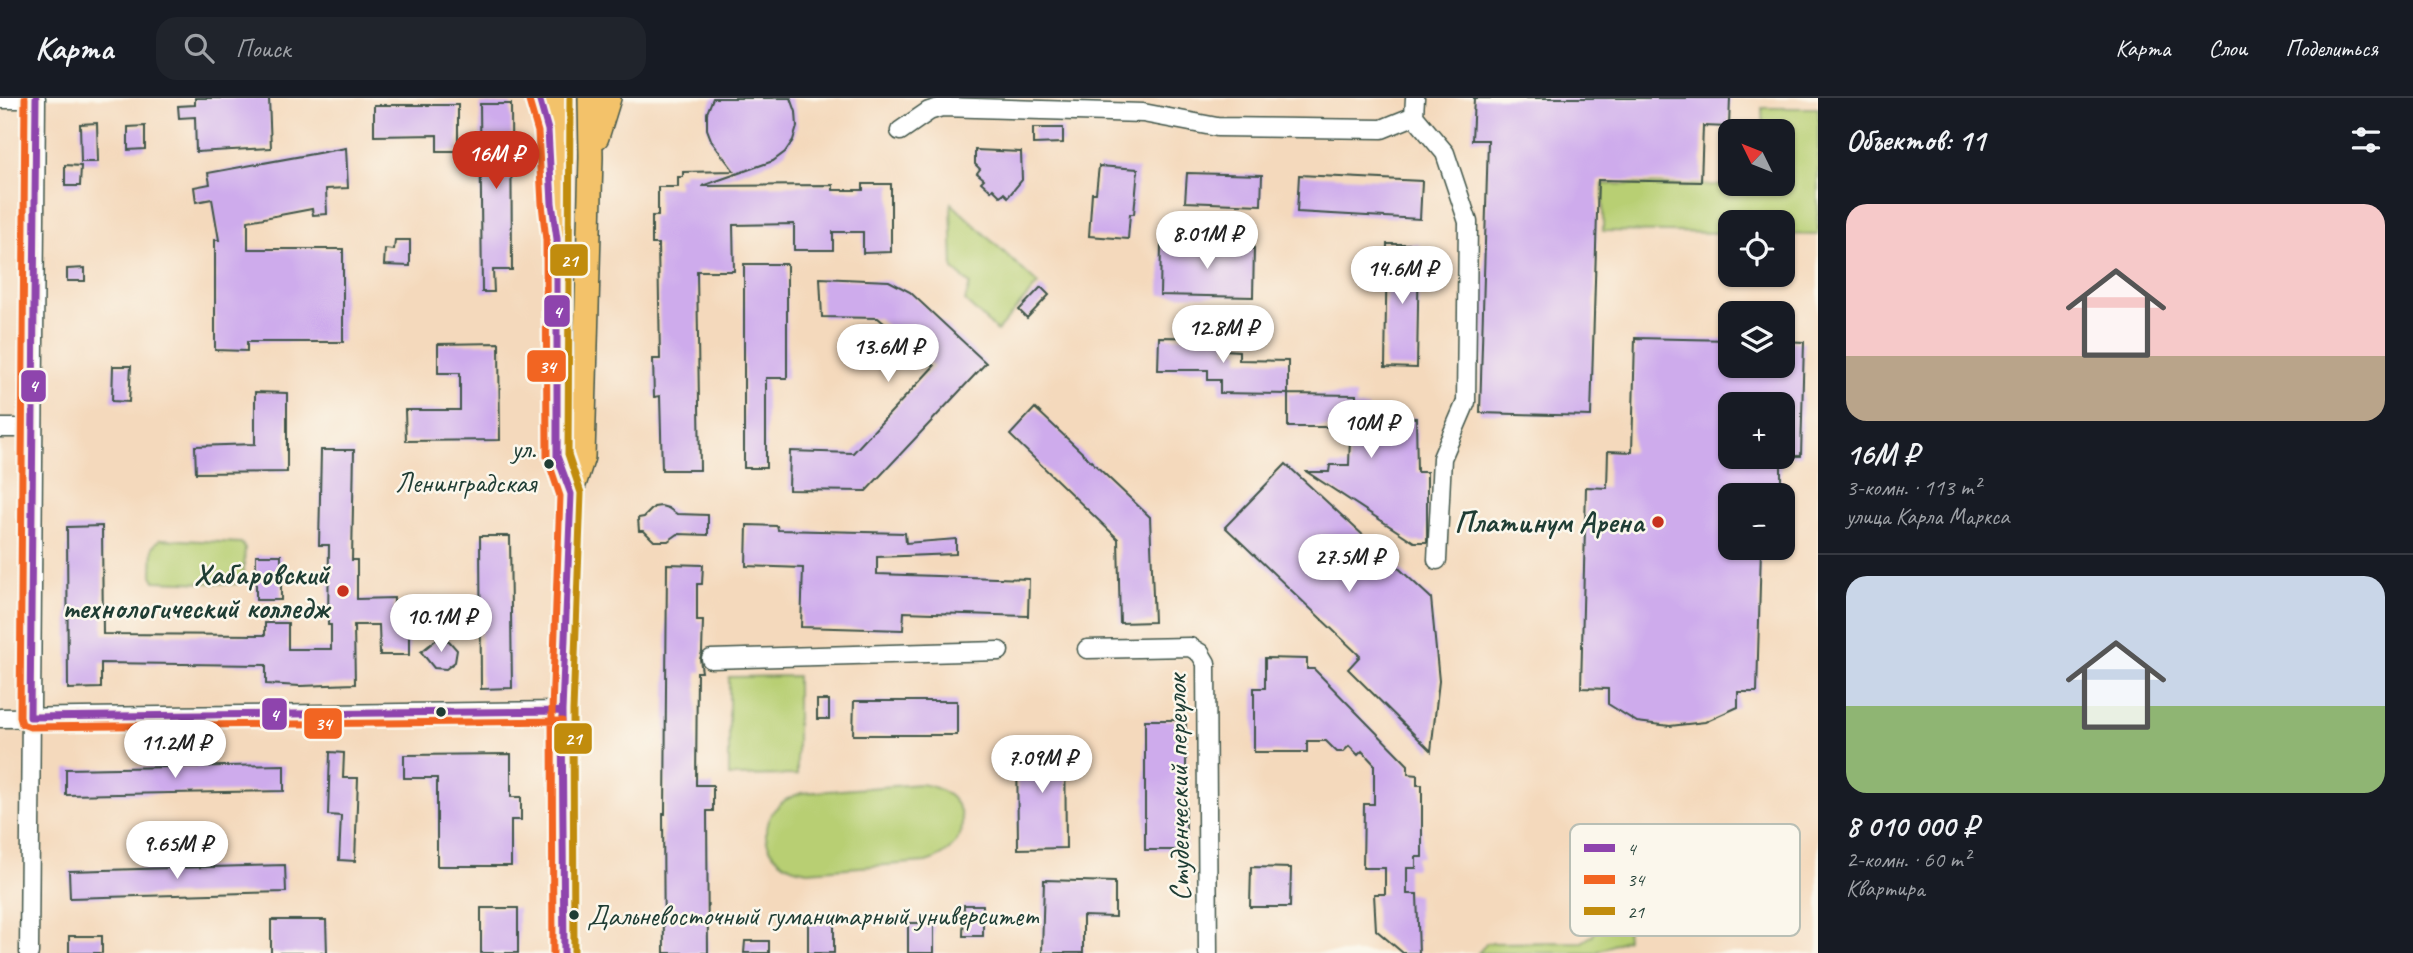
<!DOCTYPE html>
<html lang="ru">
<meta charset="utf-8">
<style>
body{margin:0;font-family:Caveat,sans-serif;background:#20242c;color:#f1f3f6;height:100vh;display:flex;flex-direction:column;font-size:26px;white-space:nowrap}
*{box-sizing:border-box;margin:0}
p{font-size:23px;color:#9ea1a6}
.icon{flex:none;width:38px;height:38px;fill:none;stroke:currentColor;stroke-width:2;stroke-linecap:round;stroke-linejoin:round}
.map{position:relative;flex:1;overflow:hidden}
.sheet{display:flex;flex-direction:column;background:#171b24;width:595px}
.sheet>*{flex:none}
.needle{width:46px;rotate:313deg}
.controls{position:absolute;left:1718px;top:21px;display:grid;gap:14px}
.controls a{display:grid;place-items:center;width:77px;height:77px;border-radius:14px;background:#171b24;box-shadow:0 2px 5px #0004;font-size:35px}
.price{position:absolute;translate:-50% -60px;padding:0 16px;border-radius:24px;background:#fff;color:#222;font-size:23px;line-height:46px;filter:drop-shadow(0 2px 4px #0008)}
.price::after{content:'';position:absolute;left:50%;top:42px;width:21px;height:16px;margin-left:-10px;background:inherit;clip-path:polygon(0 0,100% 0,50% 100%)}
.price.selected{background:#c8321e;color:#fff}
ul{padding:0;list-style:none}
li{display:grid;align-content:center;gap:14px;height:371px;padding:0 28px}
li+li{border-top:2px solid #363941}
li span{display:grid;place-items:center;height:217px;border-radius:21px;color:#555}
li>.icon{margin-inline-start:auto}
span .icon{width:126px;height:126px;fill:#fffc;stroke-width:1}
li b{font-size:30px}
h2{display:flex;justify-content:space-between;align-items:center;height:84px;padding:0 28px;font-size:30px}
header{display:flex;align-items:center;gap:42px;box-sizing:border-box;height:98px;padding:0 35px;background:#171b24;border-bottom:2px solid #363941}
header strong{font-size:33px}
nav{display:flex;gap:38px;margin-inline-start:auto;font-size:24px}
.search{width:490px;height:63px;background:#20242c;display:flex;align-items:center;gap:18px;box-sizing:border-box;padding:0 24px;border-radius:21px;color:#9ea1a6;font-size:26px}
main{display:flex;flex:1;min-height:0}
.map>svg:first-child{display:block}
</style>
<header>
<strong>Карта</strong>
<div class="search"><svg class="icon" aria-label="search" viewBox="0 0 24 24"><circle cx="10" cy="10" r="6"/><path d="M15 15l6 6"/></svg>Поиск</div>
<nav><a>Карта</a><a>Слои</a><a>Поделиться</a></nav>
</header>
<main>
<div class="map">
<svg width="1818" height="855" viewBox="0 0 1818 855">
<rect width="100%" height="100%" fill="#fbf7ec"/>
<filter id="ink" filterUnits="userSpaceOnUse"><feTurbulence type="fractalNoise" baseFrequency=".0143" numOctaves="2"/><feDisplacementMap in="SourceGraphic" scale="14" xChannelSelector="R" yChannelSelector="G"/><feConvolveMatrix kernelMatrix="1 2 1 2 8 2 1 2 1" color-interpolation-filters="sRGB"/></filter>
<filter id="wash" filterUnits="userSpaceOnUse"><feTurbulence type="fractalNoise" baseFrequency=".00686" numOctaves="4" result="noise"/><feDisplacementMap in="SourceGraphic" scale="28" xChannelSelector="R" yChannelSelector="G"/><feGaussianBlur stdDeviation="1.57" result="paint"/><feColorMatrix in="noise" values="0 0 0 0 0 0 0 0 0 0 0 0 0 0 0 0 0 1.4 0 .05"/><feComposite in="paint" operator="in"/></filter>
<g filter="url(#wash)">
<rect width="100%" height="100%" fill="#f4d9bc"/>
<path fill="#b8cf73" stroke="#6c8654" stroke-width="2" d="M1762 10H1818V137L1783 136V124H1731V135L1603 133V86L1763 88V86H1783V33H1763Z
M951 105 1038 186 997 233 965 203 970 186 953 171Z
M160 441 241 445 245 450 243 482 237 486 155 483 152 477 153 449Z
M797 578V677L729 678V579Z
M920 686C973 692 977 750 926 764L808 773C755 767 751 709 802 695Z
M1604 820H1625L1627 841 1594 855H1478L1487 845 1582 844 1593 837Z"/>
<g id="blocks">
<path fill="#ceabec" d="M195 0H269L271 50 196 54 195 19 179 20 178 8 195 7Z
M713 0H791L796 14 797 29 793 42 785 54 773 63 702 88 833 87V92H863V86H891V154L863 155V134H833V152H794V126L733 127 734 173H697L700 372H662L660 298 654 299 653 261H660L658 146H652V118H658V89H678V79H683V74L734 73 712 44 707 31V15Z
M1474 0H1730L1729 29 1703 28 1701 84 1598 82 1591 318 1480 315 1488 42H1472Z
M480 6H511L512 172H493L494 194H482Z
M374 7H458V53H437V37L374 38Z
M97 25 98 64H81L80 26Z
M145 28V51L128 52V29Z
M1033 30H1063V45L1033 46Z
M346 50 348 90 326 91 327 116 313 117 312 111 248 123V151H343V244H247V253L215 252V142H219L212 101 196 104 194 89 210 86 208 75Z
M975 52 1021 54 1022 82 1008 99 1004 95 1000 98 993 91 991 93 981 84 984 81 977 75 980 71 975 66Z
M65 67 81 68 80 88H65Z
M1099 68 1138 71 1134 116H1130L1128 141 1089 138 1092 95H1096Z
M1187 75 1262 77 1261 107 1185 104Z
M1299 77 1422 83 1420 121 1297 114Z
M395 142H410V168L384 167 385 151 394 152Z
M1161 146 1254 148 1253 199 1160 197Z
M1387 146H1419L1417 270 1385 269Z
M744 166H787V280H766V370H744Z
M85 170V183H67V171Z
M820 180 889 183 910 194 986 265 866 393 789 392 790 353 853 355 934 268 878 220 822 219Z
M1041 189 1049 197 1027 220 1019 212Z
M1159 239 1226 240V252L1239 253V262L1288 263V296L1220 295V282H1208V272H1158Z
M1635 240 1731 242V268H1783V243L1804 244 1801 358H1783V306H1731V359H1781V393L1763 392V397H1731V450H1761L1757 594H1738V609L1705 624 1670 628 1637 624 1608 606V591L1581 590 1586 389 1607 390 1608 353 1632 354Z
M499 245 500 342 406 343 405 312H460V275H438V246Z
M113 268H131L129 304 112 303Z
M255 294 287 295V374L196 375 195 348 255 346Z
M1288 296 1356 297V309H1368V319L1416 320 1417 374H1427V444H1414L1307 374H1329L1330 367H1349L1350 339H1337V329H1288Z
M1035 310 1150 419 1154 524 1120 525 1118 441 1010 337Z
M321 352H354L352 462H357V501L394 500V516H409V557H380L379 527H354L355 586 300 588 266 586V567L101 565V590L68 591 67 429 102 428 103 536 265 537V525H288V551H331V527H328L329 447H319Z
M1286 366 1431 500 1439 583 1431 653 1348 571 1360 558 1225 429Z
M661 408 668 410 677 416 708 417V437L678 436 668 443H654L644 433H639L638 420 644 419 654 409Z
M747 427 777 428 778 432 905 435 906 445 956 441V456L877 459V476L1029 481 1028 518 904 514 903 532 801 529 803 470 746 468Z
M480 438H510L512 590 481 591Z
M256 457H281V502H256Z
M667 466 703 467 702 486H697V523H703L702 554 700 561 702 574H697L696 687H713V713H707L708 855H664L663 716H665Z
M437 541 449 543 457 552 455 564 446 571 434 570 421 554Z
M1265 560 1307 561V571H1314L1408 667V676L1417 677V687H1422V759H1416V770H1407V796H1417L1419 855H1403L1376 832 1374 796H1385V770H1363L1364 706H1374V666L1362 653 1358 657 1349 648 1343 654H1337L1326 643H1307V654H1254V590H1265Z
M817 602H829V621H817Z
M854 603H957V637H853Z
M1145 622H1186V752H1145Z
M1065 642 1066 750 1018 751 1017 643Z
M330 654 344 655 343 680H358L355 763 339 762 341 718 328 717Z
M511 656V699H521V722H511V768H437V680H404V657Z
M284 667V693L66 697V671Z
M285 767 286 794 70 800 69 773Z
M1251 769 1291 770 1290 809H1250Z
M1044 782 1115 784V819L1083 818V855H1042Z
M964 807H983V838H963Z
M481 810H518V855H481Z
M271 822H326L327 855H271Z
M808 823H834V855H808Z
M908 825H934V855H908Z
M69 838H102V855H69Z
M745 843H769V855H744Z"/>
</g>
</g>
<g filter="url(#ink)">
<use href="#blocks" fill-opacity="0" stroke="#3f5448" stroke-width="2"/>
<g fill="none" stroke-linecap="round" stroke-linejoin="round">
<defs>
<path id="minor" d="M1415 0 1414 18 1445 55 1468 124 1466 304 1442 360 1437 462
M0 1H36
M900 33 929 13 942 9 1143 15 1217 29 1382 31 1414 18
M0 330H33
M1087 551 1190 549 1200 555 1206 565 1208 855
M711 561 999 553
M0 620 562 613
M29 855 36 0"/>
<path id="major" d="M539 0 546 21 549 44
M560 0 557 358 571 396
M597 39 609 0
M564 855 562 613 571 396 583 359 591 59 590 0"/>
</defs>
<use href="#minor" stroke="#3f5448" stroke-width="21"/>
<use href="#major" stroke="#3f5448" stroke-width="26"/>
<use href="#minor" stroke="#fff" stroke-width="18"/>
<use href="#major" stroke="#f3c26a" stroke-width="23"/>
<defs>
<path id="bus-1" d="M36 0 30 619 562 613
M539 0 548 32 552 105 557 141V358L571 396 562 613 564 855"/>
<path id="bus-2" d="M25 0 20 619 22 626 30 629 562 623
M529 3 538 34 542 106 546 142 547 359 560 398 552 613 553 855"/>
<path id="bus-3" d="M570 0 568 356 581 395 573 613 574 855"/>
</defs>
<use href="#bus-1" stroke="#fbf7ec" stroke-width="12"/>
<use href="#bus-2" stroke="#fbf7ec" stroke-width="12"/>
<use href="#bus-3" stroke="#fbf7ec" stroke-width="12"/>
<use href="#bus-1" stroke="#8e44ad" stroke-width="7"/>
<use href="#bus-2" stroke="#f26522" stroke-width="7"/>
<use href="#bus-3" stroke="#c18c0d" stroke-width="7"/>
</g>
</g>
<g fill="#1f3d34" stroke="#fbf7ec" stroke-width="2.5">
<circle cx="549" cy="366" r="6"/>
<circle cx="441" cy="614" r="6"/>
<circle cx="574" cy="817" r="6"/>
</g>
<g fill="#c8321e" stroke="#fbf7ec" stroke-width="2.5">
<circle cx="1658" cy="424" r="7"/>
<circle cx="343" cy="493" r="7"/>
</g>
<g text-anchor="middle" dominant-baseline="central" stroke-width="5" stroke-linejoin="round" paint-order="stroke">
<g font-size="28" fill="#1f3d34" stroke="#fbf7ec" text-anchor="end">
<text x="536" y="350">ул.<tspan x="536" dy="34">Ленинградская</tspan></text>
<text x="587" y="817" text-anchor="start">Дальневосточный гуманитарный университет</text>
</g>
<g font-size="30" font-weight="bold" fill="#1f3d34" stroke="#fbf7ec" text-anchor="end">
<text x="1644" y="424">Платинум Арена</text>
<text x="329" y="476">Хабаровский<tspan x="329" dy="34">технологический колледж</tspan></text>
</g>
<g font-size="30" fill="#1f3d34" stroke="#fbf7ec">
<text transform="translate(1178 690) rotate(-91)">Студенческий переулок</text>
</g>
</g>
<rect x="1570" y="726" width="230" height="112" rx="10" fill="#fbf7ec" stroke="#b9bfb5" stroke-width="2"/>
<rect x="1584" y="746" width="31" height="8" fill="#8e44ad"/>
<rect x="1584" y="777" width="31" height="9" fill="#f26522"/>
<rect x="1584" y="809" width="31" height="8" fill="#c18c0d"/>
<g font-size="19" fill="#1f3d34">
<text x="1627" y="757">4</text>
<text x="1627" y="788">34</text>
<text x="1627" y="820">21</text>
</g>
<g stroke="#fbf7ec" stroke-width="2.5">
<rect x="549" y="145" width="40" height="34" rx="7" fill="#c18c0d"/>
<rect x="543" y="196" width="28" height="34" rx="7" fill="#8e44ad"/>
<rect x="526" y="251" width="41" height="34" rx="7" fill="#f26522"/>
<rect x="20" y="271" width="27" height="34" rx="7" fill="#8e44ad"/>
<rect x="261" y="599" width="27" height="34" rx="7" fill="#8e44ad"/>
<rect x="303" y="609" width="40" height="33" rx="7" fill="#f26522"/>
<rect x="553" y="624" width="40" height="33" rx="7" fill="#c18c0d"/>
</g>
<g font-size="19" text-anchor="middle" font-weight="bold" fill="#fff">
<text x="569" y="169">21</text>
<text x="557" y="220">4</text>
<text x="547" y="275">34</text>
<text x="33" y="294">4</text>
<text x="274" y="623">4</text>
<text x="323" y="632">34</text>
<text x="573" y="647">21</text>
</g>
</svg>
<div class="controls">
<a><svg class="needle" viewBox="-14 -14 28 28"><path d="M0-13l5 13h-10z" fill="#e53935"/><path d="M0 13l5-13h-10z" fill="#9ea1a6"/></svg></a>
<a><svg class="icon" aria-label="locate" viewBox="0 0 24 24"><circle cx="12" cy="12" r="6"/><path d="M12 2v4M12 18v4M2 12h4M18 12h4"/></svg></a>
<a><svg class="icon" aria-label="layers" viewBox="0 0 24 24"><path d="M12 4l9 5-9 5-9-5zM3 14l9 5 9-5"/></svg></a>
<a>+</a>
<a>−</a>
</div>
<b class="price selected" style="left:496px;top:93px">16M ₽</b>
<b class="price" style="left:1207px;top:173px">8.01M ₽</b>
<b class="price" style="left:1402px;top:208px">14.6M ₽</b>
<b class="price" style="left:1223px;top:267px">12.8M ₽</b>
<b class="price" style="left:888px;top:286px">13.6M ₽</b>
<b class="price" style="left:1371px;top:362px">10M ₽</b>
<b class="price" style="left:1349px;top:496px">27.5M ₽</b>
<b class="price" style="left:441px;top:556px">10.1M ₽</b>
<b class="price" style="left:175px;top:682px">11.2M ₽</b>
<b class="price" style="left:1042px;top:697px">7.09M ₽</b>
<b class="price" style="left:177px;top:783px">9.65M ₽</b>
</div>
<section class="sheet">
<h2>Объектов: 11<svg class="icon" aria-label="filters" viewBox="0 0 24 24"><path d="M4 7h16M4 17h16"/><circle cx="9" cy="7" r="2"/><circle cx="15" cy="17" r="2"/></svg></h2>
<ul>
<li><span style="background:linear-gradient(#f6c9c9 70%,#b9a48a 0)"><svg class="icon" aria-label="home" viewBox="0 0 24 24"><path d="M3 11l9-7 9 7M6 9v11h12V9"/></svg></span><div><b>16M ₽</b><p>3-комн. · 113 m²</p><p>улица Карла Маркса</p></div></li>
<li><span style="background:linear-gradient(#c9d6e8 60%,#8fb573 0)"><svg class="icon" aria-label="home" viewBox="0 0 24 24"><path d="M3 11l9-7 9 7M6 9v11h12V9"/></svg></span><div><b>8 010 000 ₽</b><p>2-комн. · 60 m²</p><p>Квартира</p></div></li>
</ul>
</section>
</main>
